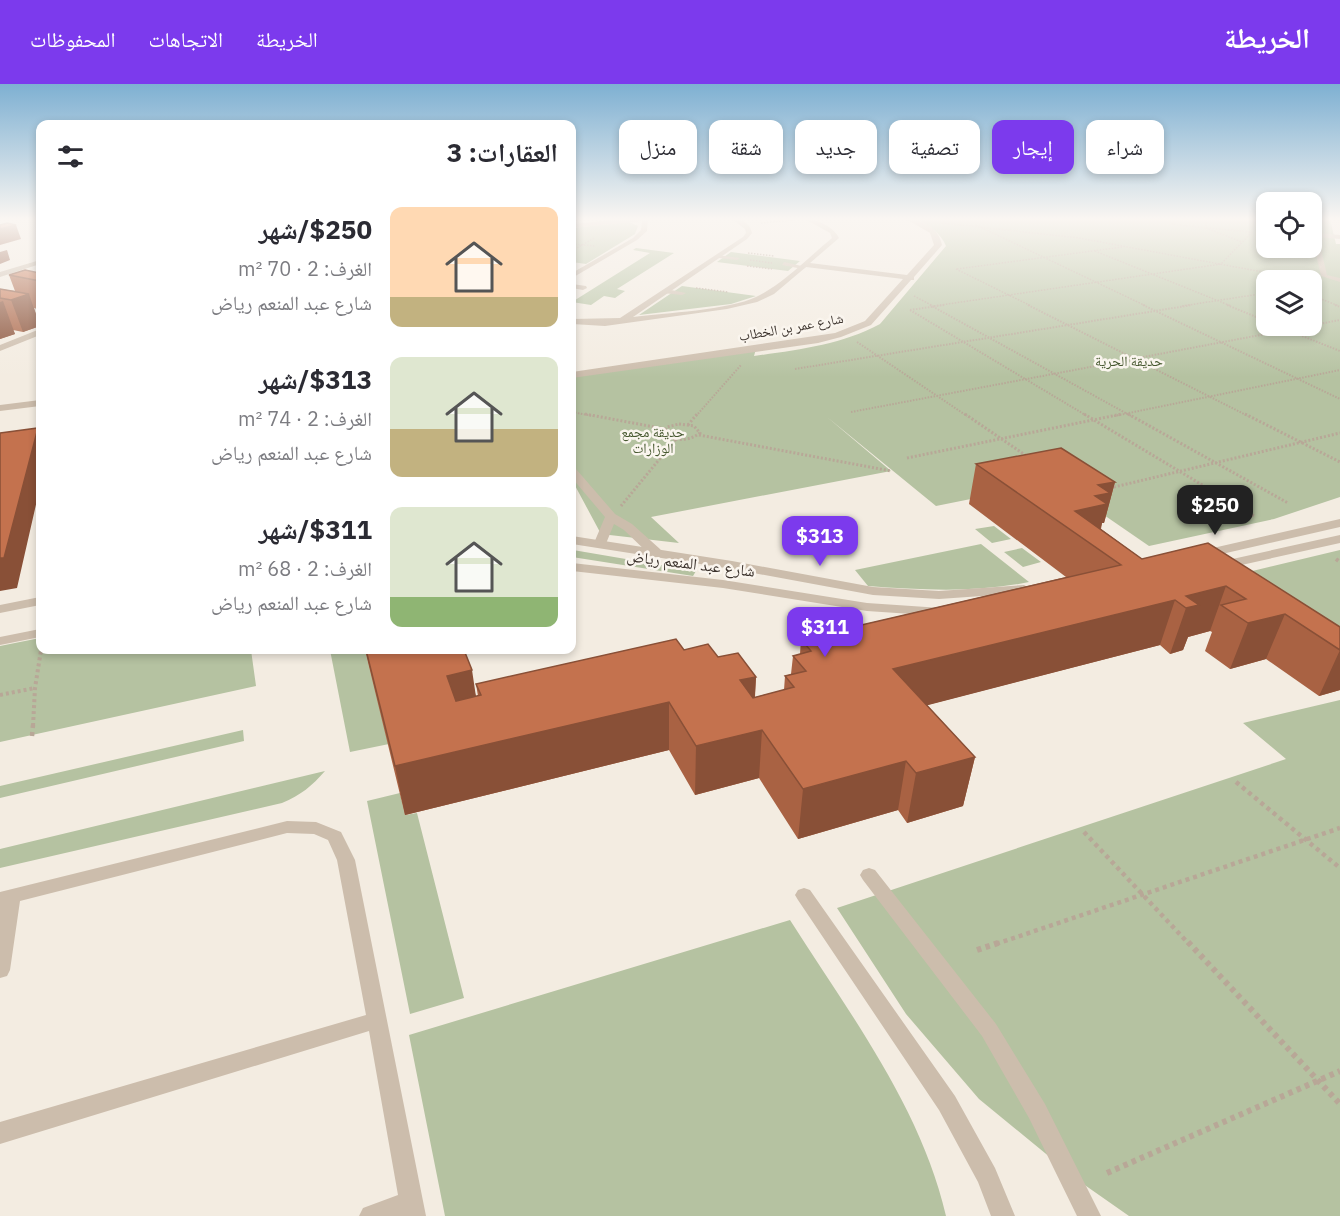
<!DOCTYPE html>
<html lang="ar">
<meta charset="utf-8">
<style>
body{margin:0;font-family:"IBM Plex Sans","Noto Naskh Arabic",sans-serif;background:#f7f7f7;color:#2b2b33;direction:rtl;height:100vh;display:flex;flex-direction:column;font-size:22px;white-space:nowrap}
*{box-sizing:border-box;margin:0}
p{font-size:20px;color:#7c7c81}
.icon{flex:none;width:33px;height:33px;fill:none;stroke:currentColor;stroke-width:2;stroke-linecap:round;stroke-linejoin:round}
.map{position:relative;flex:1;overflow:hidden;direction:ltr}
.side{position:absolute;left:36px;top:36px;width:540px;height:534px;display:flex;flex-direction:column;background:#fff;border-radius:12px;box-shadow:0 3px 9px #0003;direction:rtl}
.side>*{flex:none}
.banner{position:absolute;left:594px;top:36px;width:570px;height:54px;direction:rtl;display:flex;gap:12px}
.fabs{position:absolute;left:1256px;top:108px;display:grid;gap:12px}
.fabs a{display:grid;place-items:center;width:66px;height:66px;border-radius:12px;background:#fff;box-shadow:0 3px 9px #0003;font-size:30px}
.price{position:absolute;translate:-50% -51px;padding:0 14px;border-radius:12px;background:#7c3aed;color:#fff;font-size:20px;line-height:39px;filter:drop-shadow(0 2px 3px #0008)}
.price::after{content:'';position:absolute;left:50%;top:36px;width:18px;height:14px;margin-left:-9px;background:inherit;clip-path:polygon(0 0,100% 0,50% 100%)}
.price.current{background:#222;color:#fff}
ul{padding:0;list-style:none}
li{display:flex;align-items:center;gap:18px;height:150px;padding:0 18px}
li span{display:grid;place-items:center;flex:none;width:168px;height:120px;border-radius:12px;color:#555}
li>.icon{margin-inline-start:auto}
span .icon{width:72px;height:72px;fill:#fffc;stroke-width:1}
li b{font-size:26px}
h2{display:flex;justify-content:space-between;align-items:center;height:72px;padding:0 18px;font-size:26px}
.tag{padding:0 21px;border-radius:12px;background:#fff;box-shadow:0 3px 9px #0003;font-size:21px;line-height:54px}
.tag.current{background:#7c3aed;color:#fff}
header{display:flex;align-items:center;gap:36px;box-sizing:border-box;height:84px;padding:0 30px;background:#7c3aed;color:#fff}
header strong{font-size:28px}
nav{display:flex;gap:33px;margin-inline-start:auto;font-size:21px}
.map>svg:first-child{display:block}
</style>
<header>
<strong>الخريطة</strong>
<nav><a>الخريطة</a><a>الاتجاهات</a><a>المحفوظات</a></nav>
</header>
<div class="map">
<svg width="1340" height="1132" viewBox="0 0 1340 1132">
<rect width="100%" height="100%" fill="#f3ece1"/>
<path fill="#b5c2a1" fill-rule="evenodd" d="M916 135H1266V164H1311V135H1330L1336 160H1340V413L1274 435 1149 462 1056 398 936 422 827 333 891 387 651 433 679 459 601 450 572 396V291L756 265 754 272C797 266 841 261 880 240L946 162C941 149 928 141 916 135ZM1266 196H1311V242H1266Z
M629 138 638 142 635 150 586 180 572 178V144Z
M636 164 674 169 617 205 625 207 615 214 604 212 591 221 572 218 650 169 633 166Z
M731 168 800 177 788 187 717 178Z
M682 202 756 212 731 220 639 231Z
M994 442 1011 455 992 459 975 445Z
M981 460 1029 498C976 509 922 506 868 502L855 486Z
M1022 464 1041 478 1023 483 1004 468Z
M572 465 573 466 696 487 693 492 572 473Z
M1340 466V582L1211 497Z
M40 554V566H251L256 602 0 658V562Z
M330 566H365L389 660 350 668Z
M1340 616V1132H1129L1079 1097 979 1015 906 930 837 824 1286 675 1243 639Z
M243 646 244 657 0 714V702Z
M325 687C312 702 301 711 282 719L0 784V765Z
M400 709 405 731 417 729 464 914 410 930 367 717Z
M790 836C849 929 921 1023 946 1132H445L409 951Z"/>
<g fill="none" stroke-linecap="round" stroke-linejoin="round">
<path stroke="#b8a797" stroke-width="1.5" stroke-dasharray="1.5 1.5" stroke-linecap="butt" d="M1160 135 1176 141 1251 148
M1207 135 1206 144 1242 158
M761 139 795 136
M942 139 1079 154 1306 196
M976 141 1146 222
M572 160 595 162
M572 167 594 154
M1095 167 1231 222
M748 169 774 172
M750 176 772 179
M747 182 772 185
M956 185 1031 222
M957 185 1122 163
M1260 190 1276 196
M696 204 728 208
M1311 211 1339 222
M914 212 933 222
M934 222 1221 180 1252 148
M1182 222 1266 209"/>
<path stroke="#b8a797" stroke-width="2" stroke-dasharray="1.5 1.5" stroke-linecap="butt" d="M930 221 1131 332
M1028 221 1248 332
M1143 221 1340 315
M1227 221 1266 237
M1335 221 1340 223
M910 226 1087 332
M910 226 944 221
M1277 242 1340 267
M857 258 967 332
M795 285 1192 221
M572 328 593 332
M851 328 1340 236
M696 332 741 281
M1114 332 1340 286"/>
<path stroke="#b8a797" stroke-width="3" stroke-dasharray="2 2" stroke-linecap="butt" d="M585 330 665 345
M965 330 1028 373
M1084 330 1254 432
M1128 330 1288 419
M1245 330 1340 378
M679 340 694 342 700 349C688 358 675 357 663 349L667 343Z
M688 341 697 330
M699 351 891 387
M907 374 1122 330
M1110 404 1340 349
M621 422 676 355"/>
<path stroke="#b8a797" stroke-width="4" stroke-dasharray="3 3" stroke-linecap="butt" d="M1336 475 1340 478
M0 611 35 604
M33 642 35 604 41 566"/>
<path stroke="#b8a797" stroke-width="4.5" stroke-dasharray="4 4" stroke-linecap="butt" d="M32 652 33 641
M1236 698 1340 784
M1084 748 1189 860
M996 860 1340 744"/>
<path stroke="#b8a797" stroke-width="6" stroke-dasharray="4.5 4.5" stroke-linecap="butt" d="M1188 858 1340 1020
M977 866 1001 858
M1107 1089 1340 987"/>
<path fill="#ccbdac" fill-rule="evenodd" d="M858 135H866L863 137Z
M1311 135H1314L1317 149 1340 151V155L1318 153 1327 191 1340 194V198L1321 192 1311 149Z
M717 171 740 174 737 176 719 174Z
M784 178 806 183 803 185 782 181Z
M572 200 586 202 587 204 583 206 572 204Z
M666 205 686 209 682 211 663 209 662 207Z
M287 737 316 738 341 748 355 776 426 1132H359L363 1124 398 1111 369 947 0 1060V1038L366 931 337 776 328 756 314 750 287 749 20 817 10 886 7 892 0 894V808Z
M869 784 875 786 996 940 1045 1020 1101 1132H1077L1029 1034 982 952 863 796 860 791 863 786Z
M804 804 810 806 955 1012 995 1084 1015 1132H991L978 1098 939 1026 798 816 795 811 798 806Z"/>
<path fill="#ccbdac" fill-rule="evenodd" d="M625 135H648L647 147 637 156 572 194V189L633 154 641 146 642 137 572 144V140Z
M732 135C741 134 750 139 752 149L747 155 633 233C665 229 729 226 756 213 782 201 810 172 832 154L830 149 805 135C817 135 834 143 839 154L810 179 907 191 934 161 930 149 906 135C922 135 939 144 942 161L914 193V196H911L871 241 841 253 818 259 572 294V288L835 249 865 237 903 195 806 183 774 210 757 218 727 225 605 242 572 240V235L620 234 743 153 746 149 745 145Z
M40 176V180L0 193V188Z
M40 245V251L0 267V261Z
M40 316V322L0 327V321Z
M572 384 576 385 615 430 632 440 660 465 662 468 660 471H650L624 446 614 440 605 462H595L594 459 605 433 572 394Z"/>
<path fill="#ccbdac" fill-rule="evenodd" d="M1340 435V443L1200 475 1193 471 1200 467Z
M1340 451V459L1219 486 1212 482 1219 478Z
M572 452 732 477 873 503 939 507 1024 501 1031 505 1024 509 939 515 873 511 732 485 572 460Z
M572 479 723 496 867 519 941 524 948 528 941 532 867 527 723 504 572 487Z
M40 513V521L0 529V521Z
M40 545V553L0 561V553Z"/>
</g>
<path fill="#a96243" d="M40 189V226L34 224 40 242 23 248 13 246 15 250 0 255V205L15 207 9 191Z
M976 380 1115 398 1104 439H1102L1101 445 1142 475 1208 459 1340 543V606L1319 612 1266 575 1230 585 1205 567 1212 548 1210 547 1188 553 1183 566 1170 570 1160 561 927 621 975 673 963 722 907 739 898 726 798 755 759 694 695 711 669 666 405 731 365 566H464L476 613 478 612 476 600 684 566 718 573 756 593 755 613 784 606 785 592 791 590 793 572 800 570 801 555 1066 493 969 420Z"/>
<path fill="#895037" d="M16 141 21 155 0 161V145Z
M7 166 10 176 0 180V168Z
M29 210 40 242 23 248 11 216Z
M3 217 15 250 0 255V218Z
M38 344 40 351V403L17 504 0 507V474Z
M1115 398 1104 439H1102L1096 462 1075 427 1098 401Z
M1226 502 1210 547 1188 553 1183 566 1170 570 1186 524V512Z
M1175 516 1160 561 886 632 893 585Z
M1285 530 1266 575 1230 585 1248 539Z
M1340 566V606L1319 612Z
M472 586 479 633 454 639 447 592Z
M756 593 753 640 740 596Z
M669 618V666L405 731 395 682Z
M762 646 759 694 695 711 696 662Z
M975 673 963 722 907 739 916 689Z
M906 677 898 726 798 755 803 705Z"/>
<path fill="#c4724e" stroke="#895037" stroke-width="1.5" d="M7 139 16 141 0 145V141Z
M25 186 40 189V197L9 191Z
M0 205 29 210 11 216 0 214Z
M38 344 4 474H0V349Z
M40 350V367H36Z
M1061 364 1115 398 1098 401 1110 409 1095 412 1107 420 1075 427 1142 475 1208 459 1340 543V566L1285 530 1248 539 1221 521 1246 515 1226 502 1186 512 1199 521 1186 524 1175 516 893 585 975 673 916 689 906 677 803 705 762 646 696 662 669 618 395 682 366 566H464L472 586 447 592 456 617 481 611 476 600 676 555 684 566 708 560 718 573 738 569 756 593 740 596 753 614 794 603 785 592 806 587 793 572 811 567 801 555 1121 481 976 380Z"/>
<linearGradient id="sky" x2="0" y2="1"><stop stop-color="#7eb0d2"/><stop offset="0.46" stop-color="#faf6f2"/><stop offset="1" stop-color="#faf6f2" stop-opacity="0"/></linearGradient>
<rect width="1340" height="293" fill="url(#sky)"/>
<g text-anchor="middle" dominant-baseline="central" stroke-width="5" stroke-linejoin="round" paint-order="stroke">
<g font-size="14" fill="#3a312b" stroke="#faf5ee">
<text transform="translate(791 243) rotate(-10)">شارع عمر بن الخطاب</text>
</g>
<g font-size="14" fill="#46582f" stroke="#faf5ee">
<text x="1129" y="277">حديقة الحرية</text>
<text x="653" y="348">حديقة مجمع<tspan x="653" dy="16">الوزارات</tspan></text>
</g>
<g font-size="16" fill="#3a312b" stroke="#faf5ee">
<text transform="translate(691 479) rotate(7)">شارع عبد المنعم رياض</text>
</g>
</g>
</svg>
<div class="fabs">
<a><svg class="icon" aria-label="locate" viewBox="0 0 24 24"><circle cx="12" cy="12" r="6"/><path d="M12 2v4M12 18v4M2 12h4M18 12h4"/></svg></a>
<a><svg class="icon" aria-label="layers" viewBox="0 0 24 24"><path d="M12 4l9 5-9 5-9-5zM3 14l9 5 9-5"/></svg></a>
</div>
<b class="price current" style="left:1215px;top:452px">$250</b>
<b class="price" style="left:820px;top:483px">$313</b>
<b class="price" style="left:825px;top:574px">$311</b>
<div class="banner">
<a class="tag">شراء</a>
<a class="tag current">إيجار</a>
<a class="tag">تصفية</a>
<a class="tag">جديد</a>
<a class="tag">شقة</a>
<a class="tag">منزل</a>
</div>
<section class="side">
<h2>العقارات: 3<svg class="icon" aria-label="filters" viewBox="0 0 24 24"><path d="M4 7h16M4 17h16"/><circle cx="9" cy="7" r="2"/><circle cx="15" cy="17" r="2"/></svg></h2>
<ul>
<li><span style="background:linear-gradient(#ffd9b3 75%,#c2b280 0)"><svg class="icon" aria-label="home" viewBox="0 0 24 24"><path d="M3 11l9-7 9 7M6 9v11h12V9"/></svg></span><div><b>$250/شهر</b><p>الغرف: 2 · 70 m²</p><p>شارع عبد المنعم رياض</p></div></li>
<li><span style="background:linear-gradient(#dfe7d0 60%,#c2b280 0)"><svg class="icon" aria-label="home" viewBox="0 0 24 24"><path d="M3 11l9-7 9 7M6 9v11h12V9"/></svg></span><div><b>$313/شهر</b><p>الغرف: 2 · 74 m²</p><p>شارع عبد المنعم رياض</p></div></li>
<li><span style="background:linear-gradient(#dfe7d0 75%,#8fb573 0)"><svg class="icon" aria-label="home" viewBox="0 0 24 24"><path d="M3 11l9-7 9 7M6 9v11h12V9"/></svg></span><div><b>$311/شهر</b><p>الغرف: 2 · 68 m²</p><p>شارع عبد المنعم رياض</p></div></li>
</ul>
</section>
</div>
